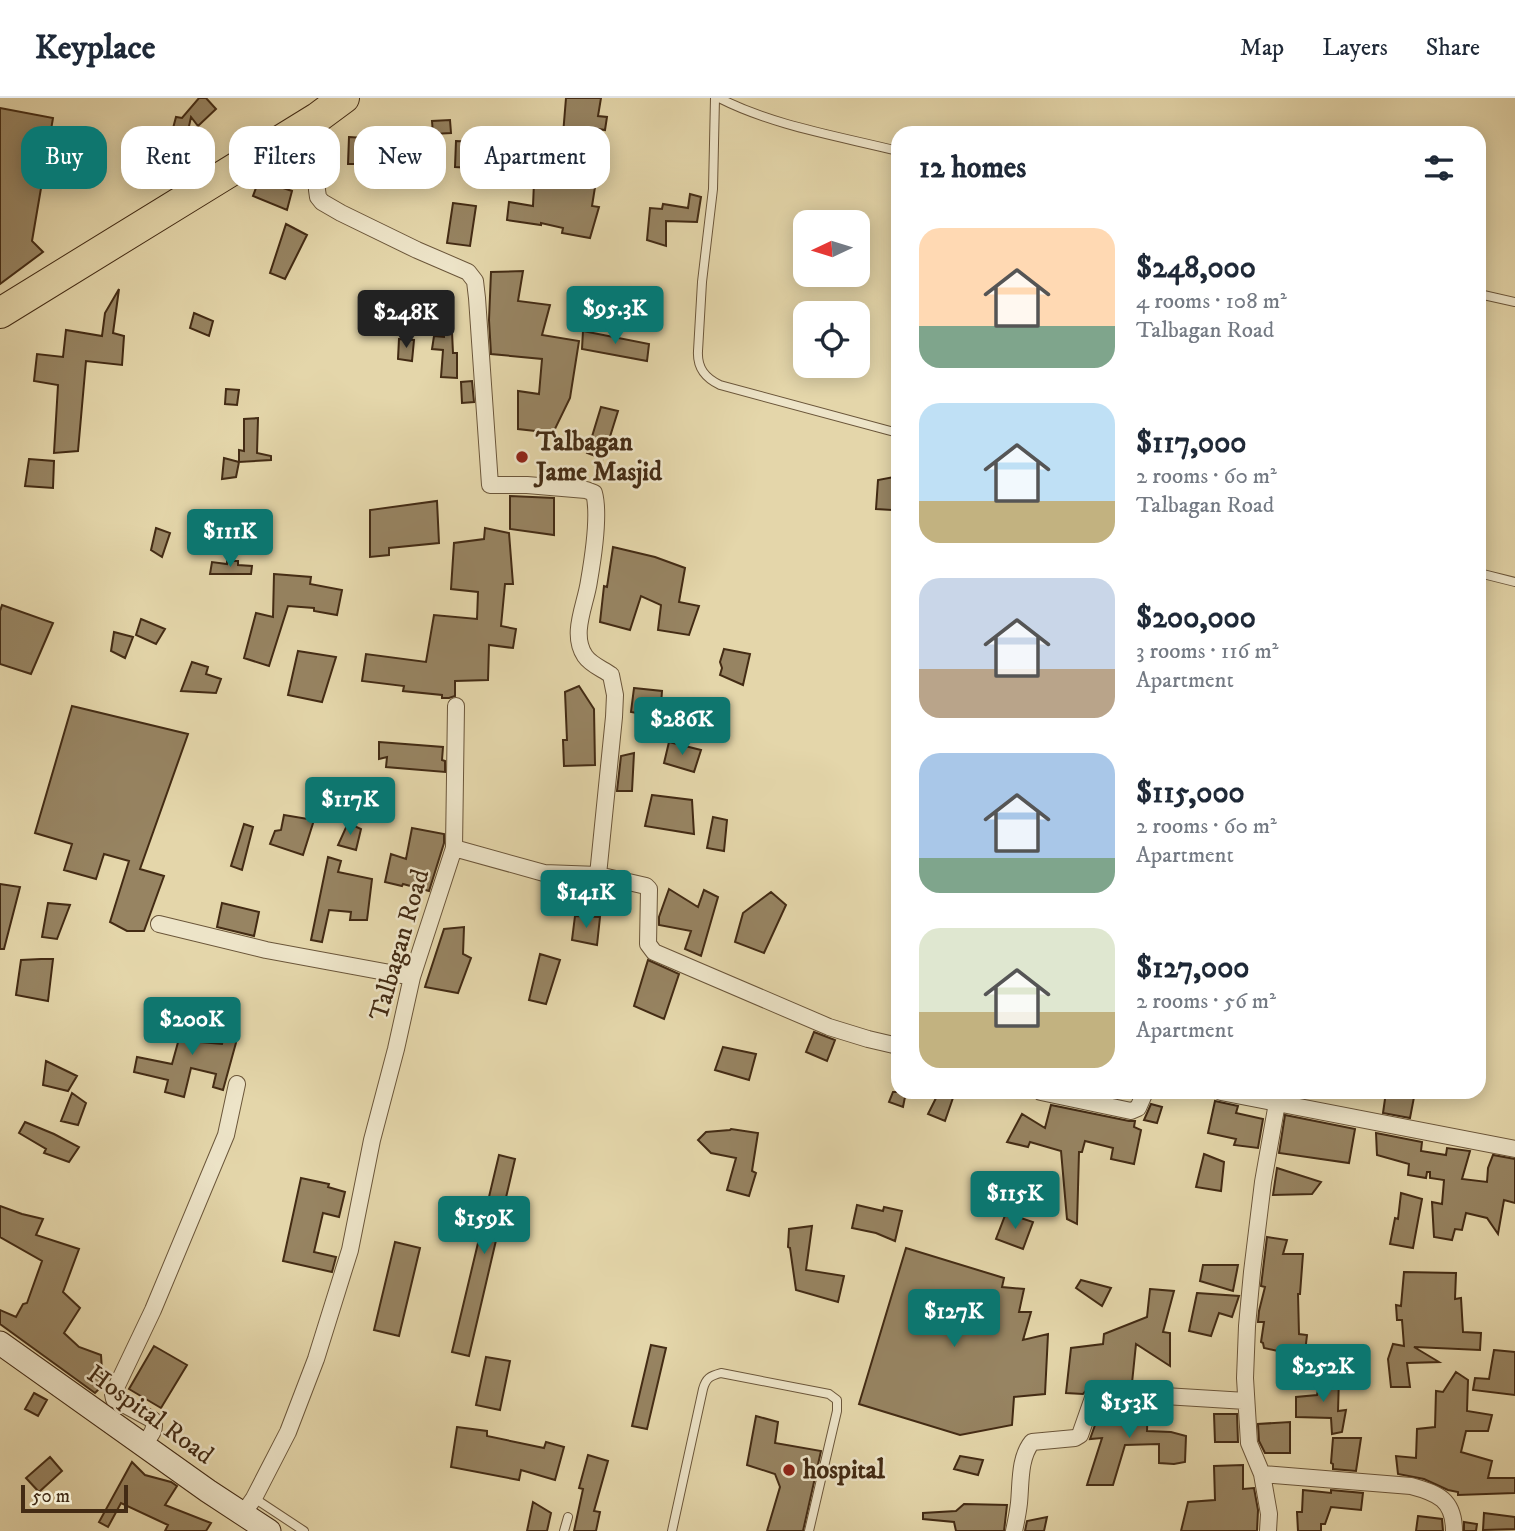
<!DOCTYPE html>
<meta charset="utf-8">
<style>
body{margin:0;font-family:"IM FELL DW Pica",serif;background:#f6f6f7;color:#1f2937;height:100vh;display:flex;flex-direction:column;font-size:26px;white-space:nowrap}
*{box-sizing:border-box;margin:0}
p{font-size:23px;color:#747a83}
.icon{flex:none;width:38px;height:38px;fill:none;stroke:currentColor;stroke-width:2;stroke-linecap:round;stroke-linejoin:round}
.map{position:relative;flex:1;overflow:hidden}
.panel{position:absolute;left:891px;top:28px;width:595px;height:973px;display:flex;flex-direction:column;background:#fff;border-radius:21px;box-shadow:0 4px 18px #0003}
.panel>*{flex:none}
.top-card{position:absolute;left:21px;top:28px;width:665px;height:63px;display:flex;gap:14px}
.needle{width:46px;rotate:266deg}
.controls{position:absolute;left:793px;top:112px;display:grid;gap:14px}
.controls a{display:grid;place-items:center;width:77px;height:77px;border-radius:14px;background:#fff;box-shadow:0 4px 18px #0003;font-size:35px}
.scale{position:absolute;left:21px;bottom:18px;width:107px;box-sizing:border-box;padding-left:7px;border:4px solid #432b14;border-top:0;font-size:19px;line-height:24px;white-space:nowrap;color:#432b14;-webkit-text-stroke:5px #ede4c8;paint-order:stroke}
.price{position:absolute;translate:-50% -60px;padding:0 16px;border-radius:7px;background:#0f766e;color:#fff;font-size:23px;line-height:46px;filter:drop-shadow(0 2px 4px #0008)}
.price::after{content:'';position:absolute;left:50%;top:42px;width:21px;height:16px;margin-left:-10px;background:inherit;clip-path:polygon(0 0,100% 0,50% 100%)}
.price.on{background:#222;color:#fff}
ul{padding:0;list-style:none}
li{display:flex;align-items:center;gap:21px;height:175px;padding:0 28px}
li span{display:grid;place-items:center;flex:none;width:196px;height:140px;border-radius:21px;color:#555}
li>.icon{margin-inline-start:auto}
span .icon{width:84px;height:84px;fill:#fffc;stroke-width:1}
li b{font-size:30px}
h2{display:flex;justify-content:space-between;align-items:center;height:84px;padding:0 28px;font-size:30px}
.chip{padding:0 24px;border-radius:21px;background:#fff;box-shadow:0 4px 18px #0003;font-size:24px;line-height:63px}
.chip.on{background:#0f766e;color:#fff}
header{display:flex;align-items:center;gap:42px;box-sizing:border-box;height:98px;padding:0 35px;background:#fff;border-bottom:2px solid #e0e1e3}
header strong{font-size:33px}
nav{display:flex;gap:38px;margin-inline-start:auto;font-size:24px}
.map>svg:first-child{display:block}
</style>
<header>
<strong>Keyplace</strong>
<nav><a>Map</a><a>Layers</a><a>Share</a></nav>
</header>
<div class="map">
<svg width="1515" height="1433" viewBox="0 0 1515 1433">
<rect width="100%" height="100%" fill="#e4d6aa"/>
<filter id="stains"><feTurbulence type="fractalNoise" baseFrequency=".00286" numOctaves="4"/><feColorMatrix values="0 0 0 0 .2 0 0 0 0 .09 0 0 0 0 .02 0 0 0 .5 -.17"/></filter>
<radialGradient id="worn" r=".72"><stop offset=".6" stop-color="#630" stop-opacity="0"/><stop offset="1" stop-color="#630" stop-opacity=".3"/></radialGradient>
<path fill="#978462" stroke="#432b14" stroke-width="2" d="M199 0H206L216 11 198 28 191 19 183 56 167 53 176 19 182 20Z
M566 0H601L598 18 607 19 605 32 591 30 585 63 599 64 592 108 599 109 590 140 562 135 563 130 541 125V127L507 122 509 104 533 108 534 84 555 81 556 72 560 73Z
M0 10 53 20 32 143 43 154 0 186Z
M450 22 451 35 433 36 432 23Z
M425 31 427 67 409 68 408 32Z
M349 39 364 40 363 66H348Z
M456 43 473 44 471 70 455 69Z
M508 45 534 49 531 81 504 77Z
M260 79 275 85 274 87 292 93 287 112 253 98Z
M690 96 701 99 697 124 666 123V148L647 142 650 110 662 111 663 106 688 110Z
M453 105 476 108 470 148 447 145Z
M286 126 307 137 285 181 270 175Z
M523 173 518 203 550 207 542 237 579 243 570 300 553 335 518 331V293L539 296 542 261 491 256 489 222 491 174Z
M119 191 113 235 124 238 122 267 86 263 78 353 54 355 58 287 34 283 37 256 63 259 66 232 102 238 105 215Z
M194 215 213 223 209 238 190 230Z
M583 233 649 246 647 263 582 251Z
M444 234H452L453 255H457V280L441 279 443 252 432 251 434 238 444 239Z
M399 241 414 242 412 263 398 261Z
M472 283 474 304 462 305 461 284Z
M226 291 239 292 237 307 225 306Z
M601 309 618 313 603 361 587 355Z
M258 320 257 355 271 358V362L239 364V352L244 353V321Z
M224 360 239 364 236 379 222 381Z
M29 361 54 363 53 390 25 388Z
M894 379 892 412 876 411 878 382Z
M510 398 554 400V437L510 431Z
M437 403 439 445 389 450V457L370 459V412Z
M156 430 170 435 162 459 151 452Z
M485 430 509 435 513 486H505L501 528 516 531 513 550 489 547 488 582 455 583V598L449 600H442V597L403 593 404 588 362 583 366 556 426 564 434 517 477 521 478 494 451 491 454 445 484 441Z
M613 449 655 459 685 470 679 504 699 508 689 537 658 532 661 507 641 498 630 532 600 524 604 488 607 489Z
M227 463H238V467L252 468 251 476H210L212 464 227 466Z
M274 476 311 479 310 486 342 492 337 517 314 513V510L288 508 269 568 244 560 256 515 273 519Z
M2 507 53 525 31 576 0 566V513Z
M141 521 165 531 156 546 136 537Z
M114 534 133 539 125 560 111 553Z
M724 551 750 556 743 587 720 577 722 570 720 564Z
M298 553 336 559 322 604 288 597Z
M192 564 208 569 206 576 221 581 216 595 181 593Z
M579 588 594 611 595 667 564 668 563 642H567L565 594Z
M634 590 662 593 661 607 649 606 648 617 631 614Z
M72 608 188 636 140 771 164 778 144 833H127L110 824 129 763 104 756 96 781 64 772 72 746 35 735Z
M379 644 443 649 442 662 445 663V674L386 669 387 659 379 661Z
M669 644 701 652 694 674 664 665Z
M634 655 632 693H617L621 658Z
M652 697 692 702 694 736 645 728Z
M284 717 314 722 303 757 270 746 275 733 281 732Z
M713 719 727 722 724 753 707 750Z
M348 725 361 731 356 752 338 747Z
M244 726 253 729 242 772 231 768Z
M412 730 444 736V745L429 793 403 786 402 788 385 784 391 756 406 761Z
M328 759 341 763 338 774 372 781 367 822H350L351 814 329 812 322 844 311 842Z
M0 786 20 789 4 851H0Z
M669 791 698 809 704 792 718 799 701 858 685 851 691 833 659 827V819Z
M771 794 786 807 764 855 735 844 743 815Z
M48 805 70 807 57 841 42 839Z
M222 805 259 814 254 838 217 829Z
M575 818 600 819 597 847 572 842Z
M464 829 463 856 471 860 458 895 425 889 444 831Z
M540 856 560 862 546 906 529 902Z
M41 861H53L48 903 16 897 21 862Z
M648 862 679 876 664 921 634 908Z
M188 908 207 914 201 944 222 946 224 939 237 941 223 992 213 989 216 976 191 970 184 999 165 994 168 982 134 974 137 959 172 966Z
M814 934 835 942 827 963 806 954Z
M723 949 756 956 749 982 715 972Z
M46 963 77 978 68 993 43 987Z
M893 994H906L903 1009 889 1004Z
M939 994H955L945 1023 928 1016Z
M1386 994H1415L1410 1020 1383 1015Z
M72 995 86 1005 78 1027 61 1023Z
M1215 1003 1238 1008 1236 1015 1263 1021 1258 1050 1234 1047 1236 1041 1208 1035Z
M1151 1006 1162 1009 1157 1025 1144 1022Z
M1051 1007 1129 1023H1135L1134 1029 1141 1032 1134 1066 1111 1061 1113 1050 1085 1043 1082 1054H1079L1077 1126 1067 1121 1061 1053 1030 1044 1028 1049 1007 1044 1022 1016 1045 1030Z
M1285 1017 1355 1031 1349 1065 1279 1055Z
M25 1024 54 1036 79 1049 69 1064 44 1055 46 1051 19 1035Z
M731 1031 758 1035 752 1073 756 1075 749 1098 727 1092 736 1060 711 1055 698 1042 706 1034 730 1032Z
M1376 1035 1422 1044 1421 1053 1446 1057 1447 1050 1470 1053 1462 1081 1487 1084 1488 1070 1493 1057 1515 1061V1105L1504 1102 1498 1136 1487 1120 1466 1115 1462 1132 1455 1131 1452 1142 1434 1139 1432 1104 1442 1106 1444 1082 1430 1080V1074H1427L1426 1080 1408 1077 1409 1066 1377 1057Z
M1204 1056 1224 1064 1221 1093 1196 1089Z
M499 1057 515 1061 469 1258 452 1254Z
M1277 1070 1321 1084 1312 1096 1273 1097Z
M1012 1076 1044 1093 1037 1106 1003 1088Z
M301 1080 329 1086 328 1089 345 1094 339 1119 323 1115 314 1154 336 1159 332 1174 283 1163Z
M1401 1095 1422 1101 1413 1150 1390 1146 1395 1120 1398 1121Z
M857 1107 883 1113 884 1109 902 1113 895 1143 876 1135 852 1130Z
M0 1108 22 1116 43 1121 36 1137 79 1151 63 1194 80 1210 64 1235 79 1249 101 1257 103 1287 95 1295 0 1226V1212L16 1219 23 1206 27 1205 42 1163 0 1139Z
M1006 1115 1033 1124 1023 1151 996 1141Z
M812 1128 806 1172 844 1178 838 1204 796 1192 790 1150 788 1149 789 1131Z
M1267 1139 1287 1142 1283 1156H1303L1300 1196H1298L1299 1236 1307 1237 1305 1254 1279 1250 1278 1253 1264 1250 1263 1245 1261 1244 1264 1224H1258L1259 1213 1265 1189 1261 1188Z
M395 1144 420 1150 399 1238 374 1232Z
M906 1150 1004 1180 1002 1189 1024 1191 1019 1214H1031L1023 1242 1048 1236 1045 1296 1014 1299 1012 1327 960 1337 859 1306Z
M1203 1167H1238L1233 1193 1200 1183Z
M1404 1174 1456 1175 1455 1201 1461 1200 1463 1234 1481 1235 1480 1252 1414 1249 1439 1264 1407 1265 1410 1289H1391L1388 1261 1393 1246 1404 1248 1402 1222H1397L1396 1207 1401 1208Z
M1081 1182 1111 1190 1102 1208 1076 1190Z
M1150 1191 1174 1193 1163 1234 1170 1235V1268L1136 1246 1132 1285 1099 1284 1092 1286 1083 1296 1066 1295 1071 1250 1103 1246 1104 1236 1147 1219Z
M1197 1195 1239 1198 1232 1219 1219 1215 1211 1238 1189 1233Z
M651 1247 666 1250 647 1331 632 1328Z
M154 1248 187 1267 161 1310 129 1291Z
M1494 1252 1515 1254V1297L1473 1292 1475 1280 1489 1281Z
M486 1259 510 1263 500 1312 476 1307Z
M1456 1274 1468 1282 1467 1313 1492 1317 1488 1333H1466L1461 1354 1492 1363 1488 1380H1515V1395L1458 1397V1394L1448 1392 1424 1381 1398 1376 1396 1358 1416 1360 1417 1331 1435 1329 1436 1293 1443 1294Z
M1321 1276 1339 1279 1338 1313 1346 1312 1342 1334 1332 1336 1331 1320 1296 1319V1299L1317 1297Z
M34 1295 47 1302 38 1318 25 1311Z
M1103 1305 1148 1307 1147 1333 1171 1334 1186 1338 1185 1364 1174 1366 1159 1365V1346L1125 1347 1113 1387H1087L1102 1340 1090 1341Z
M1214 1316H1237L1238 1344H1215Z
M756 1318 778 1324 775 1345 821 1353 803 1433H767L780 1389 775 1376 747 1367Z
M1290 1324V1355H1265L1259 1343 1258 1326Z
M457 1329 487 1333V1338L544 1350 546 1344 564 1349 555 1382 521 1372 519 1382 451 1369Z
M1333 1340H1361L1356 1373 1333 1371V1366L1331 1365Z
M588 1357 608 1363 594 1413 600 1414 596 1433H574L583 1391 579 1390Z
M960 1358 983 1362 978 1377 954 1371Z
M50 1359 62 1373 39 1394 26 1380Z
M132 1364 145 1377 171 1384 177 1388 165 1407 211 1425 206 1433H165L168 1427 121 1405 108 1429 99 1424Z
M1243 1367V1391L1254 1390 1258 1412 1257 1433H1181L1188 1404 1215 1402 1214 1368Z
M1303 1392 1331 1395V1392L1363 1395 1361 1412 1331 1409 1325 1426H1321V1433H1298L1297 1414H1302Z
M533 1404 551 1415 547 1433H527Z
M964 1406 1007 1407 1004 1433H956L954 1424 923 1421V1415L956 1413Z
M1484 1415 1515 1419V1431L1483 1432Z
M1418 1418 1442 1421 1443 1433H1416Z
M1047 1419 1044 1433H1025L1027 1423Z
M1464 1424 1477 1426 1476 1433H1464Z"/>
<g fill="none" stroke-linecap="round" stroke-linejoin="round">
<defs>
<path id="lane" d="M715 0 713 91 702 184 698 253C697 270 705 280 720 287L898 335
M719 0C774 28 838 38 898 53
M1479 196 1515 204
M1479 475 1515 484
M254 1400 304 1433
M564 1433 568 1419
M672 1433 703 1291C706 1280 710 1278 721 1275L829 1296 837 1302V1313L809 1433"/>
<path id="street" d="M454 750 456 608
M598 777 646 788 649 791 648 846 654 854 829 929 868 941 898 948
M159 826 266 852 412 879
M1041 994 1131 1013 1138 1010 1145 994
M1221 994 1515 1051
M143 1347C149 1339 157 1332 153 1322L114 1301 113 1296 153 1212 226 1037 237 986
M1262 1376 1411 1388C1438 1395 1454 1402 1454 1433
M243 1416 254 1400 288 1334 316 1261 350 1152 372 1042 396 951 412 879 454 750 544 775 598 777 614 619 615 597 611 577C603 571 591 567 585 558 570 536 586 506 589 483 593 460 600 417 594 395L586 392 527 387H490L477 200 475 183 468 174 417 152 341 115 322 104 318 99 317 92 320 43 317 20
M1014 1433C1016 1424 1018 1414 1019 1405 1021 1385 1019 1360 1032 1344L1075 1340 1080 1337 1093 1300 1099 1294 1246 1303
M1268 1433 1269 1416 1262 1376 1249 1345 1245 1280 1247 1228 1252 1174 1263 1084 1277 1005"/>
<path id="secondary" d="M0 1245 208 1393 269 1433"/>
<path id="highway" d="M0 215 317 20 344 0"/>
</defs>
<use href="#lane" stroke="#6b563a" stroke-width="10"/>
<use href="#street" stroke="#6b563a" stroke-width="18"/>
<use href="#secondary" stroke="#432b14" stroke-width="25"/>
<use href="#highway" stroke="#432b14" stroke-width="32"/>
<use href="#lane" stroke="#ede4c8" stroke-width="8"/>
<use href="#street" stroke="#ede4c8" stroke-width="16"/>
<use href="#secondary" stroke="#ede4c8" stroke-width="23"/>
<use href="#highway" stroke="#e4d6aa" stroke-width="30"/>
</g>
<g fill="#8f2418" stroke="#ede4c8" stroke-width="2.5">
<circle cx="522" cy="359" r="7"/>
<circle cx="789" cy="1372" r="7"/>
</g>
<g text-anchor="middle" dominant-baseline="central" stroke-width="5" stroke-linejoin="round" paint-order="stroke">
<g font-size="26" font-weight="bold" fill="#432b14" stroke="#ede4c8" text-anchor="start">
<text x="536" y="344">Talbagan<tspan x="536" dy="30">Jame Masjid</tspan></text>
<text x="803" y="1372">hospital</text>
</g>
<g font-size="26" fill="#432b14" stroke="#ede4c8">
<text transform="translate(400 847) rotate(-74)">Talbagan Road</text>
<text transform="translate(150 1317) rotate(36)">Hospital Road</text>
</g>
</g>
<rect width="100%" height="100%" filter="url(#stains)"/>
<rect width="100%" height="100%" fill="url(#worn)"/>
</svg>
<div class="controls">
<a><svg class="needle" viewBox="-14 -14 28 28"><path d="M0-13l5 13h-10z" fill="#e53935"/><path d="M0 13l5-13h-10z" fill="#747a83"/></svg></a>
<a><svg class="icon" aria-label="locate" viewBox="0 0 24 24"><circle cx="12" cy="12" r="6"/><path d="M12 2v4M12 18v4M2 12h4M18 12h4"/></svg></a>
</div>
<div class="scale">50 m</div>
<b class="price" style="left:615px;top:248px">$95.3K</b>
<b class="price on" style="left:406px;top:252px">$248K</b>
<b class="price" style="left:230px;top:471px">$111K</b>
<b class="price" style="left:682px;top:659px">$286K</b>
<b class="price" style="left:350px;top:739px">$117K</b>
<b class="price" style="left:586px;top:832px">$141K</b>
<b class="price" style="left:192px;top:959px">$200K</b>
<b class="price" style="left:1015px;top:1133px">$115K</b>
<b class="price" style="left:484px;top:1158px">$159K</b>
<b class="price" style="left:954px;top:1251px">$127K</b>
<b class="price" style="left:1323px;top:1306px">$252K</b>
<b class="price" style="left:1129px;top:1342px">$153K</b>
<div class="top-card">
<a class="chip on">Buy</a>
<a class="chip">Rent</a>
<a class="chip">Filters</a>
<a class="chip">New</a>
<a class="chip">Apartment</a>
</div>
<section class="panel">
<h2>12 homes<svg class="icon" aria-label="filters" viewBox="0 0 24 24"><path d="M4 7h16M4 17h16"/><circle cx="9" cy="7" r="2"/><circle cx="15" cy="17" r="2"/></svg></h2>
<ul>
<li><span style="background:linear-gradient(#ffd9b3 70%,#7fa58c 0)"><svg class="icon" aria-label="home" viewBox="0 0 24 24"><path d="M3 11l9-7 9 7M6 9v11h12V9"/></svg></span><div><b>$248,000</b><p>4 rooms · 108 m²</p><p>Talbagan Road</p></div></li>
<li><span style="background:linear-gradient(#bfe0f5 70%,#c2b280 0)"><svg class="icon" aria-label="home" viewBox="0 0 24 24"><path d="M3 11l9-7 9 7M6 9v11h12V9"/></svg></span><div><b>$117,000</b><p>2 rooms · 60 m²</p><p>Talbagan Road</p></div></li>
<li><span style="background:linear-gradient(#c9d6e8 65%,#b9a48a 0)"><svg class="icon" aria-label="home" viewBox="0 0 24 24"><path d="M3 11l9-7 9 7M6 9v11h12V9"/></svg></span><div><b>$200,000</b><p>3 rooms · 116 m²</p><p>Apartment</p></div></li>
<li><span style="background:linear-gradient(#a9c7e8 75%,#7fa58c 0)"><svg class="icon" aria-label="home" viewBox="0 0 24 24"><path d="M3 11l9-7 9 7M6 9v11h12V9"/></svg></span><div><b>$115,000</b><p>2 rooms · 60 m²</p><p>Apartment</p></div></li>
<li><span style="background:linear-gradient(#dfe7d0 60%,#c2b280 0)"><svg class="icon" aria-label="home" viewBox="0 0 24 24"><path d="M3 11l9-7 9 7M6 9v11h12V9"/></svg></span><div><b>$127,000</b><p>2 rooms · 56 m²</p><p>Apartment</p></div></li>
</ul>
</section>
</div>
